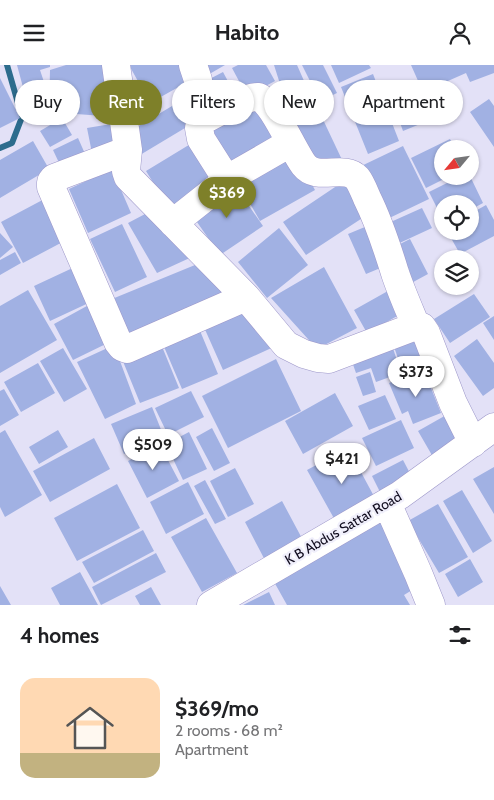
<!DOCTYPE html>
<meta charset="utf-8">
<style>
body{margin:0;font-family:Cabin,sans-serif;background:#f2f2f2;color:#202124;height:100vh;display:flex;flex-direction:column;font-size:19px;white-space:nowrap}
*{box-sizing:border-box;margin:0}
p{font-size:16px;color:#757577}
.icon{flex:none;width:28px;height:28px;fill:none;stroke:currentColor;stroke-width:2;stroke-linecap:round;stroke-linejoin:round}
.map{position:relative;height:540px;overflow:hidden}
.side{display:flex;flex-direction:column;background:#fff;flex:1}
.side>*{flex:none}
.guide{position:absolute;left:15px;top:15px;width:465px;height:45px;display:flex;gap:10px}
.needle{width:32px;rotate:241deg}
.tools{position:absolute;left:434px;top:75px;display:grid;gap:10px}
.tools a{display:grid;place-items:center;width:45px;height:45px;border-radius:50%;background:#fff;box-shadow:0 1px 4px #0004;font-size:25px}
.price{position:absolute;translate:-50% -42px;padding:0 11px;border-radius:18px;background:#fff;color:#222;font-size:16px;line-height:32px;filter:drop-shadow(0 1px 2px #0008)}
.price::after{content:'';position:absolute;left:50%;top:30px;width:15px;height:11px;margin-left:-8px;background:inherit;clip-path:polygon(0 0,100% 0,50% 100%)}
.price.on{background:#7e8029;color:#fff}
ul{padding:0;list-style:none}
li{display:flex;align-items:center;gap:15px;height:125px;padding:0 20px}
li span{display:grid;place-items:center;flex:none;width:140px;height:100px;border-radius:15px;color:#555}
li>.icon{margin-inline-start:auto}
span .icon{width:60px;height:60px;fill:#fffc;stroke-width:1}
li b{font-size:21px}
h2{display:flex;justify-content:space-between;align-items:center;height:60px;padding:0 20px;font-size:21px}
.tag{padding:0 18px;border-radius:22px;background:#fff;box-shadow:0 1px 4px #0004;font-size:18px;line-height:45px}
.tag.on{background:#7e8029;color:#fff}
header{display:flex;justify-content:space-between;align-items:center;height:65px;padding:0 20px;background:#fff;font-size:22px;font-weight:700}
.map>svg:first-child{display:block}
</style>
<header><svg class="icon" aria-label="menu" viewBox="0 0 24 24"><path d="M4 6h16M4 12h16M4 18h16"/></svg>Habito<svg class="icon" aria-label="person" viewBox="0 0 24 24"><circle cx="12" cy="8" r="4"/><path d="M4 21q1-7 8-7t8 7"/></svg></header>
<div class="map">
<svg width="494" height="540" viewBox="0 0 494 540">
<rect width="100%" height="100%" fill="#e3e1f7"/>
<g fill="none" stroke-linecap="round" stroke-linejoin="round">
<path stroke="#2d6c8d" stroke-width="6" d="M0 83 12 78 22 52 7 0"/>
</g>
<path fill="#a1b1e3" d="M17 0H50V2L40 5 45 20 24 26Z
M66 0H111L117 52 49 47 50 5Z
M129 0H182L191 15 150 38Z
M200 0H225L206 11Z
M238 0H266L275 16 247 31 232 3Z
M274 0H297L316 43 288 58 267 36 281 22Z
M302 0H323L337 28 320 36Z
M331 0H369L371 3 339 18Z
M411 0H494V8L470 17 466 8 423 27Z
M223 7 238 35 217 46 202 18Z
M373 9 399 76 368 89 341 22Z
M0 13 20 53 0 63Z
M412 22 425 57 403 66 390 30Z
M187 32 200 54 140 90 127 68Z
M257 32 282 78 228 107 204 61Z
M489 34 494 41V82L470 47Z
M318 44 344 99 310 98 290 59Z
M62 53 72 70 50 82 40 66Z
M111 59 116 83 92 88 87 63Z
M78 73 86 91 61 102 53 85Z
M450 74 455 84H442V111H450L426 123 411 93Z
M197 75 220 113 169 143 146 106Z
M33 76 49 104 0 133V95Z
M403 81 429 134 381 157 355 104Z
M292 84 315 125 260 156 237 116Z
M112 104 131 148 88 168 69 124Z
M461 111H470L483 138 470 145V139H442V153L429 127Z
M347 114 370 148 306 190 283 157Z
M233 118 263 161 220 190 190 147Z
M50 131 72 172 23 198 1 157Z
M486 140 494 155V171L460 189 447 166H470V149Z
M422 143 432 163 393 181 384 160Z
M147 148 194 191 157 208 128 158Z
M122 159 147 212 115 227 90 174Z
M372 159 390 199 366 209 348 169Z
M279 163 308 200 267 233 238 197Z
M0 168 13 182 0 193Z
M410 174 428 209 404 222 392 183Z
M15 187 21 198 0 210V195Z
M79 200 95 235 50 256 34 221Z
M195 200 234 233 131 276 112 234Z
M324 202 357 263 317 284 271 233Z
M395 222 408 245 367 268 354 245Z
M28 225 57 275 0 308V241Z
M474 229 490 252 450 278 434 254Z
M96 236 114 275 73 295 54 259Z
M243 243 278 280 223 305 203 260Z
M494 251V275L483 258Z
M198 261 218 309 182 324 162 277Z
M416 268 427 300 403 308 392 276Z
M477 274 494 298V323L483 331 454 291Z
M391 277 401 308 376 317 371 303 356 308 350 291Z
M161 279 179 323 140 338 122 294Z
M114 280 136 339 105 354 77 297Z
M63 283 87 324 64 337 40 296Z
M276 294 301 346 228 383 202 331Z
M38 298 55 328 21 347 4 317Z
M370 307 376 327 363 331 356 312Z
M425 308 441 348 413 359 408 346 402 349 389 318 404 312 405 316Z
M4 324 19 350 0 361V326Z
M191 326 204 352 168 370 155 343Z
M335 328 353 361 303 389 285 356Z
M385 330 396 354 369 365 358 341Z
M152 342 164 372 124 389 111 359Z
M448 349 463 374 433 392 418 366Z
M401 355 414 383 376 401 362 373Z
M212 363 230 398 214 406 196 372Z
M5 365 42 430 5 452 0 442V368Z
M58 365 68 382 39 399 29 382Z
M189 367 207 404 183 415 166 379Z
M94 373 110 404 50 437 33 406Z
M160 380 179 416 147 433 128 396Z
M348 383 376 435 336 457 307 405Z
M403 395 414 416 382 431 372 411Z
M494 402V449L473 414Z
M235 403 254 439 228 452 210 416Z
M205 415 226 454 215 459 194 421Z
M188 417 204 449 166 469 150 437Z
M117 419 140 463 77 496 54 453Z
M462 425 492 476 473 488 443 436Z
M282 436 305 479 267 499 245 457Z
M438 439 468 492 439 508 408 456Z
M206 453 237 508 202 527 171 472Z
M382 457 417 522 404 530 410 540H287L273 515Z
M143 465 154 486 94 518 82 497Z
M156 488 166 507 101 540 92 522Z
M470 494 483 517 458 532 445 509Z
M80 507 98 540H60L51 523Z
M0 521 11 540H0Z
M151 522 161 540H140L135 531Z
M269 527 275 540H243Z"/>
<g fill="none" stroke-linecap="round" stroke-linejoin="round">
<defs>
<path id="minor" d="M116 0 128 85 126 106 128 112 246 232 286 280 304 289 318 293 329 294 416 261 422 262 426 268 453 338 473 378
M193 0 198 15 202 56 199 63 201 74 227 115
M202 56C213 50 246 31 258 32 271 33 294 88 304 100 317 117 344 99 357 113 361 118 364 126 367 133 379 157 387 182 395 208 401 226 409 244 416 261
M128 85 54 113 51 117V122L118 277 122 282 127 284 246 232
M173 158 231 112 290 78
M387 438 418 508 431 540
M211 540 400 430 494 362"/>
</defs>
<use href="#minor" stroke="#9d97c9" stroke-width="29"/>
<use href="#minor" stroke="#fff" stroke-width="28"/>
</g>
<g text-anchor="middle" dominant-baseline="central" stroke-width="4.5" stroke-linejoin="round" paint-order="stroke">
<g font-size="14" fill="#100c1e" stroke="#f0effb">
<text transform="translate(343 463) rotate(-30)">K B Abdus Sattar Road</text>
</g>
</g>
</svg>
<div class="tools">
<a><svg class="needle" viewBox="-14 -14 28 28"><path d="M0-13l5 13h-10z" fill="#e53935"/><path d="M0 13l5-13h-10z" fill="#757577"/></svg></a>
<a><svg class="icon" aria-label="locate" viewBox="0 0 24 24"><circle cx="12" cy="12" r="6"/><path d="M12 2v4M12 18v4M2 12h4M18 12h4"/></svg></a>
<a><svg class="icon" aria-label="layers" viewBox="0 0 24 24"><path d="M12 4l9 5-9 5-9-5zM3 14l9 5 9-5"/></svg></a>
</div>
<b class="price on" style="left:227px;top:154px">$369</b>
<b class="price" style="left:416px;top:333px">$373</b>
<b class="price" style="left:153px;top:406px">$509</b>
<b class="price" style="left:342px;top:420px">$421</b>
<div class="guide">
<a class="tag">Buy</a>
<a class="tag on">Rent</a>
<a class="tag">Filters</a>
<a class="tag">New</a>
<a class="tag">Apartment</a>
</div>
</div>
<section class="side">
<h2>4 homes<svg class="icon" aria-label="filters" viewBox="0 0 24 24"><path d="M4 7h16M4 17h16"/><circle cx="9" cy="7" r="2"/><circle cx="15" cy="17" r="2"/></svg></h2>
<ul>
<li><span style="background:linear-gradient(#ffd9b3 75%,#c2b280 0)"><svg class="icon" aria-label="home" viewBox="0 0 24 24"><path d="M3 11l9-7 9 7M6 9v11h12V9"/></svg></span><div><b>$369/mo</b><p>2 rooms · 68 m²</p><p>Apartment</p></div></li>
</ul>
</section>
